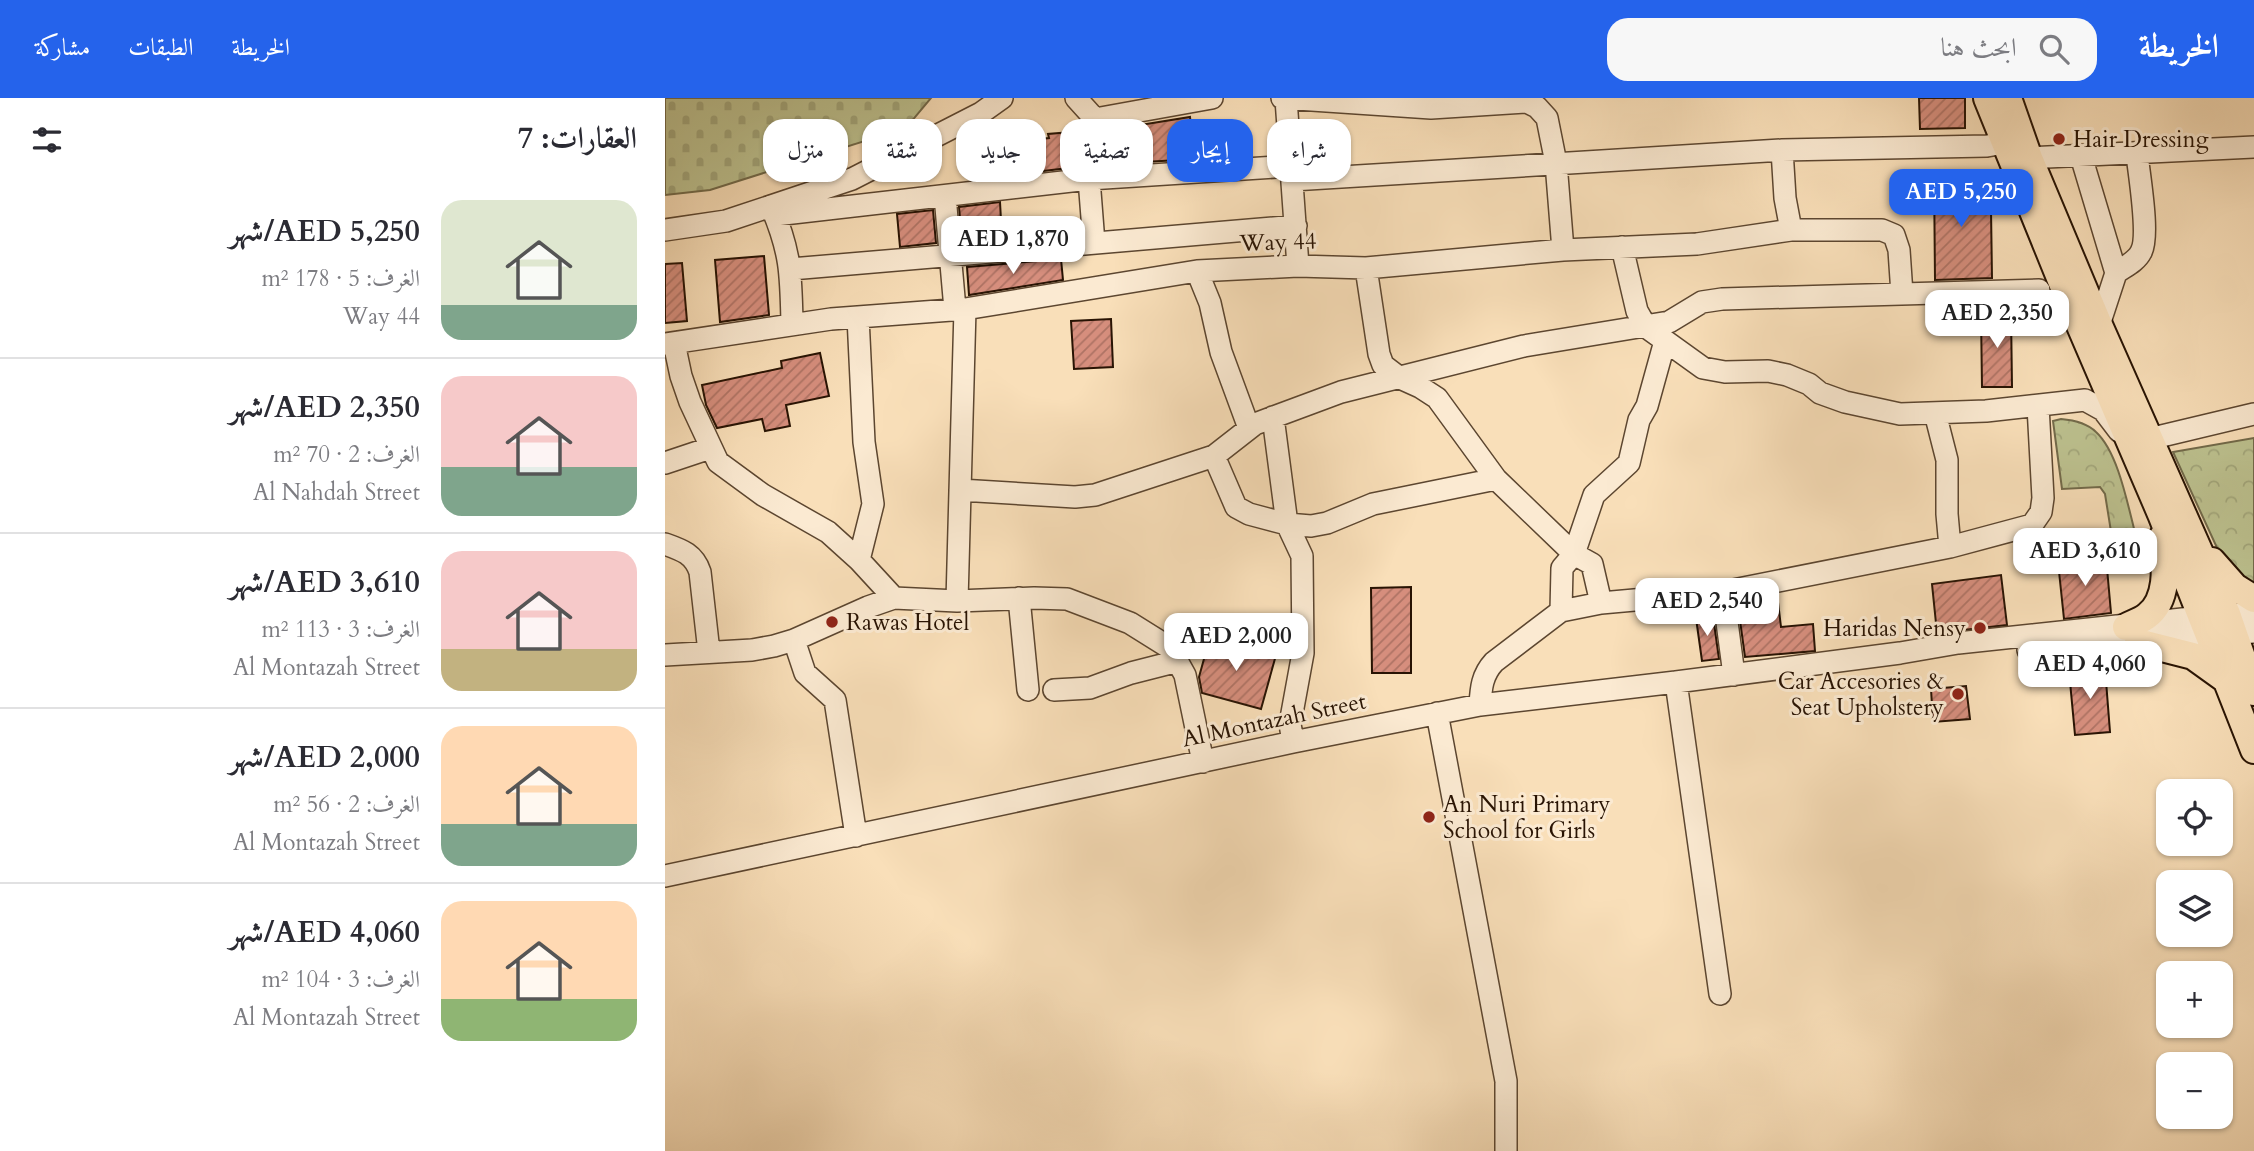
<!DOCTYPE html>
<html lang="ar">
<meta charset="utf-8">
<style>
body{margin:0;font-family:Cardo,Amiri,serif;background:#f7f7f7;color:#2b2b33;direction:rtl;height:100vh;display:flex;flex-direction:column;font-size:26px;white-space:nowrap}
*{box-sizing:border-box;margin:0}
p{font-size:23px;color:#7c7c81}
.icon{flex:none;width:38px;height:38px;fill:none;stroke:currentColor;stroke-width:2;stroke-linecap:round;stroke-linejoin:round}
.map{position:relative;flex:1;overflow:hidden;direction:ltr}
.panel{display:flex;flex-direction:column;background:#fff;width:665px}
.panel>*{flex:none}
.hud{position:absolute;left:21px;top:21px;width:665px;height:63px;direction:rtl;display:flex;gap:14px}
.tools{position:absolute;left:1491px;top:681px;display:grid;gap:14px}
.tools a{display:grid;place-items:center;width:77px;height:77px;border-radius:14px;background:#fff;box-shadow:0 2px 5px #0004;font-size:35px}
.price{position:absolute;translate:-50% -60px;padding:0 16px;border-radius:14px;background:#fff;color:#222;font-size:23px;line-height:46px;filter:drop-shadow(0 2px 4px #0008)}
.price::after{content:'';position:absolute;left:50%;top:42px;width:21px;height:16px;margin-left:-10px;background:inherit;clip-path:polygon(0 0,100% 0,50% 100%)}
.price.on{background:#2563eb;color:#fff}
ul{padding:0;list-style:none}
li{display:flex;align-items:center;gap:21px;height:175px;padding:0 28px}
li+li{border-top:2px solid #e1e1e2}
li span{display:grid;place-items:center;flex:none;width:196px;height:140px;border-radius:21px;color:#555}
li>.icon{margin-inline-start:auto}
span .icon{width:84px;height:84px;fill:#fffc;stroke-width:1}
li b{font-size:30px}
h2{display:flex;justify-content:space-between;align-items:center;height:84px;padding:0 28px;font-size:30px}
.tag{padding:0 24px;border-radius:21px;background:#fff;box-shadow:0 2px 5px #0004;font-size:24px;line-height:63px}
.tag.on{background:#2563eb;color:#fff}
header{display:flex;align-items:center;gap:42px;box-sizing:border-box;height:98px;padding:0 35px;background:#2563eb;color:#fff}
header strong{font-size:33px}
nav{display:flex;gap:38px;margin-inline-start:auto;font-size:24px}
.search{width:490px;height:63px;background:#f7f7f7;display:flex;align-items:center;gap:18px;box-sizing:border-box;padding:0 24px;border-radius:21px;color:#7c7c81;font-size:26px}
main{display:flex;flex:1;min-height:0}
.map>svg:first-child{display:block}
</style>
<header>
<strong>الخريطة</strong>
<div class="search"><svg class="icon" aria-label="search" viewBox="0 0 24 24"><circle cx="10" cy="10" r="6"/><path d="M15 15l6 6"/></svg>ابحث هنا</div>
<nav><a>الخريطة</a><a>الطبقات</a><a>مشاركة</a></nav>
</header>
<main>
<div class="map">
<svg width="1589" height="1053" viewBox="0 0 1589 1053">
<defs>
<pattern id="cemetery-stones" width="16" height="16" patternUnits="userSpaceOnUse" patternTransform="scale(1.75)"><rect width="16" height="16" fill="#bdc290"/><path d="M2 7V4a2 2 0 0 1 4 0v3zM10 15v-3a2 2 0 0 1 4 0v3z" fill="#a2a67b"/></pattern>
<pattern id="park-crowns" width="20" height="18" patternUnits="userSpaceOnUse" patternTransform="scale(1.75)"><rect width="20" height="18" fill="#bdc290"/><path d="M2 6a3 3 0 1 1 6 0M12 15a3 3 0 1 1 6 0" fill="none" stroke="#a2a67b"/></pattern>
<pattern id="building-hatch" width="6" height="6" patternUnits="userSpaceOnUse" patternTransform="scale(1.75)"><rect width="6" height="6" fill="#d68e7d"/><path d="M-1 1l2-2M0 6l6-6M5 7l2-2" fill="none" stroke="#ae7364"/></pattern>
</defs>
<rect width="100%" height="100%" fill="#f9dfb9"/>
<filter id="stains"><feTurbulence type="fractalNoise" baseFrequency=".00286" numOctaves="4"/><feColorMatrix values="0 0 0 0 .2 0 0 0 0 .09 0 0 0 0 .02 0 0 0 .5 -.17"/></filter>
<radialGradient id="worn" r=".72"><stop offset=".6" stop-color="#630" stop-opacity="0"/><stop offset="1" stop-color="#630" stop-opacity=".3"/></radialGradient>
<path fill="url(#cemetery-stones)" stroke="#726a4a" stroke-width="2" d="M0 0H266L241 30 45 92 0 97Z"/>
<path fill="url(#park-crowns)" stroke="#726a4a" stroke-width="2" d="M1396 321C1408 322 1422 325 1431 334 1455 356 1464 415 1473 446H1448L1440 396 1435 389 1397 391 1388 323Z
M1589 340V486L1583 484 1559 465 1508 354Z"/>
<path fill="url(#building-hatch)" stroke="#281303" stroke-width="2" d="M1254 0H1300V30L1255 31Z
M525 19 530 61 446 66 444 32Z
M418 33 420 68 336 78 333 45 384 40 383 36Z
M1310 72V112H1326L1327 180 1270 182 1269 73Z
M335 104 337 140 297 143 294 109Z
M268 112 271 145 235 149 232 116Z
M99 158 104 217 55 224 50 162Z
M396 161 398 182 304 197 302 169Z
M17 165 22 223 0 225V166Z
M1346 215 1347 289H1317L1316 216Z
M446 221 448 269 409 271 406 223Z
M155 255 164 298 121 307 125 328 100 333 97 321 52 330 41 307 37 287 117 270 116 263Z
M1441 459 1446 515 1399 521 1393 464Z
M1336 477 1342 527 1272 535 1267 486Z
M746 489V575H707L706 490Z
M1113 504 1116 529 1148 526 1150 553 1080 559 1073 508Z
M1048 518 1054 561 1037 563 1031 520Z
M545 539 611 557 596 611 537 595 534 579Z
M1440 570 1445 634 1410 637 1404 573Z
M1301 588 1305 621 1268 624 1266 591Z"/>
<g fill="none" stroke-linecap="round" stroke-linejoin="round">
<defs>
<path id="minor" d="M411 0 430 21 434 80
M617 0 766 10 862 4 872 9 882 20 891 65 898 152
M621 1 633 168
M430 21 547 0
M1117 52 1120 100 1126 132
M1416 58 1451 175 1434 227
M1364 60 1589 49
M424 81 429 145
M627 82 1117 52 1322 48 1339 45
M280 98 290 211
M106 108C126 154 126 177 127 226
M110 117 424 81 626 68
M0 132 61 123 187 81 316 15 337 0
M957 149 972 213 981 229 1038 270 1060 274 1103 273 1122 277 1144 286 1155 295 1180 304 1235 316 1321 313 1420 302 1438 312 1454 333
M701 170 714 256 718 267 735 280 755 289 772 300 831 381 909 456 927 466 936 505
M126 171 631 128
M532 173 545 205 556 254 584 330
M1451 175C1459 169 1471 164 1476 154 1485 138 1474 77 1472 56
M193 219 199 344 208 406 194 462
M9 245 16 278 25 304 53 364 98 397 163 434 194 462 229 500
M0 246 166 221 300 211 532 173 633 168 701 170 898 152 1032 146 1126 132H1217L1229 137 1234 152 1237 196
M1270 315 1282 362V416L1285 449
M608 319 622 426 637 458 638 555 625 626 628 644
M1484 341 1589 316
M549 358 571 409 584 416 622 426 646 428 662 425 708 406 831 381
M0 365 45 350
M295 392 410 399 430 397 549 358 590 326 676 294 859 248 1004 224 1037 204 1057 201 1374 192
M0 446C17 452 29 456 35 474L44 554
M1058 494 1069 577
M354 500 363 592
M292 503 300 211
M896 513 897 470 909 456 929 397 964 365 974 322 982 308 1000 243
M129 542 140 575 170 602 191 738
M1363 552 1589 534
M0 557 87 552 109 548 129 542 203 509 229 500 292 503 369 500 402 501 465 525 505 550 520 577 538 664
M1011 584 1055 896
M389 592 425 590 466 575 513 563
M815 607C816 590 817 577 829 564L896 513 936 505 1058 494 1285 449 1367 427 1376 414 1378 400 1373 308
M772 615 841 983V1053
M0 778 628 644 815 607 1011 584 1235 555 1293 545 1536 519 1589 515"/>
<path id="major" d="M1322 0 1404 202 1496 416 1589 652
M1343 0 1364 60 1434 227 1562 516 1589 594
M1547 463 1570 489 1589 501
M1461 529C1468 525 1476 523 1482 518 1505 501 1500 464 1498 438
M1473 544 1528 558 1560 581"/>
</defs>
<use href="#minor" stroke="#5c4630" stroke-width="24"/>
<use href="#major" stroke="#281303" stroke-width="30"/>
<use href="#minor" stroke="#fbead2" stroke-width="21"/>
<use href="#major" stroke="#f9dfb9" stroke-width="26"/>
</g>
<g fill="#8f2418" stroke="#fbead2" stroke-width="2.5">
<circle cx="1394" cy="41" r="7"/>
<circle cx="167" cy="524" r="7"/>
<circle cx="1315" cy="530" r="7"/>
<circle cx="1293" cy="596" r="7"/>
<circle cx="764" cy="719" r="7"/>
</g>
<g text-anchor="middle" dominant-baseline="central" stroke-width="6" stroke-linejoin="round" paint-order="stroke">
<g font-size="23" fill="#281303" stroke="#fbead2" text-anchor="start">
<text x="1408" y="41">Hair Dressing</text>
<text x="181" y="524">Rawas Hotel</text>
<text x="1301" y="530" text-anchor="end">Haridas Nensy</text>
<text x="1279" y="583" text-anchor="end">Car Accesories &amp;<tspan x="1279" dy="26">Seat Upholstery</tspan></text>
<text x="778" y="706">An Nuri Primary<tspan x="778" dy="26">School for Girls</tspan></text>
</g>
<g font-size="23" fill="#281303" stroke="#fbead2">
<text transform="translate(613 144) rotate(-2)">Way 44</text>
<text transform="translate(609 622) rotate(-12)">Al Montazah Street</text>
</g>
</g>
<rect width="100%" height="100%" filter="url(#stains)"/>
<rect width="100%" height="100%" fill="url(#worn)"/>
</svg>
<div class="tools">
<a><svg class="icon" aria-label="locate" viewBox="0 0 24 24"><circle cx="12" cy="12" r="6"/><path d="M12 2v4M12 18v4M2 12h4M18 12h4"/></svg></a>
<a><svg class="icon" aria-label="layers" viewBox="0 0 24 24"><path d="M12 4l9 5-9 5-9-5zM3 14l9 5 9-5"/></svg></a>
<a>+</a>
<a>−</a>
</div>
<b class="price on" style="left:1296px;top:131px">AED 5,250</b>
<b class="price" style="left:348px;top:178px">AED 1,870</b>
<b class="price" style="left:1332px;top:252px">AED 2,350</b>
<b class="price" style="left:1420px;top:490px">AED 3,610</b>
<b class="price" style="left:1042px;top:540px">AED 2,540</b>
<b class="price" style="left:571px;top:575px">AED 2,000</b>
<b class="price" style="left:1425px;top:603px">AED 4,060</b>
<div class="hud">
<a class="tag">شراء</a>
<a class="tag on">إيجار</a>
<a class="tag">تصفية</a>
<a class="tag">جديد</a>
<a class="tag">شقة</a>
<a class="tag">منزل</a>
</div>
</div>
<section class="panel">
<h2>العقارات: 7<svg class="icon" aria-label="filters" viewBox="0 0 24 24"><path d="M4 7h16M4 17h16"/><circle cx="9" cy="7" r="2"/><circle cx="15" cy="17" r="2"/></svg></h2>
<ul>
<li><span style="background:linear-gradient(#dfe7d0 75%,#7fa58c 0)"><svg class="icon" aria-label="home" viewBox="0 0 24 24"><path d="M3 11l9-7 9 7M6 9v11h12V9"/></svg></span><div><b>AED 5,250/شهر</b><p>الغرف: 5 · 178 m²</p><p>Way 44</p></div></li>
<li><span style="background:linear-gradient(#f6c9c9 65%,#7fa58c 0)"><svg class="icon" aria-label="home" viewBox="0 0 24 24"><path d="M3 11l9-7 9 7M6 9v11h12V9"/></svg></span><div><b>AED 2,350/شهر</b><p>الغرف: 2 · 70 m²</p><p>Al Nahdah Street</p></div></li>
<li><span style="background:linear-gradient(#f6c9c9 70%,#c2b280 0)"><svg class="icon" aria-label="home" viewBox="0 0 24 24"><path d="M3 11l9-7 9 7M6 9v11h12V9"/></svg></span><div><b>AED 3,610/شهر</b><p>الغرف: 3 · 113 m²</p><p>Al Montazah Street</p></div></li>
<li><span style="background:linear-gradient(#ffd9b3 70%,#7fa58c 0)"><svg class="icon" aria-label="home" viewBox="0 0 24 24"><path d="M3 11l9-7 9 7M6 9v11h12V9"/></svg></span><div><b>AED 2,000/شهر</b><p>الغرف: 2 · 56 m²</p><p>Al Montazah Street</p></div></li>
<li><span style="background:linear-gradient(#ffd9b3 70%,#8fb573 0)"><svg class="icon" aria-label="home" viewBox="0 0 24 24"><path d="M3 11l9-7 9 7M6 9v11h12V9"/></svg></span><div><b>AED 4,060/شهر</b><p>الغرف: 3 · 104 m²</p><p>Al Montazah Street</p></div></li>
</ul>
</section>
</main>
